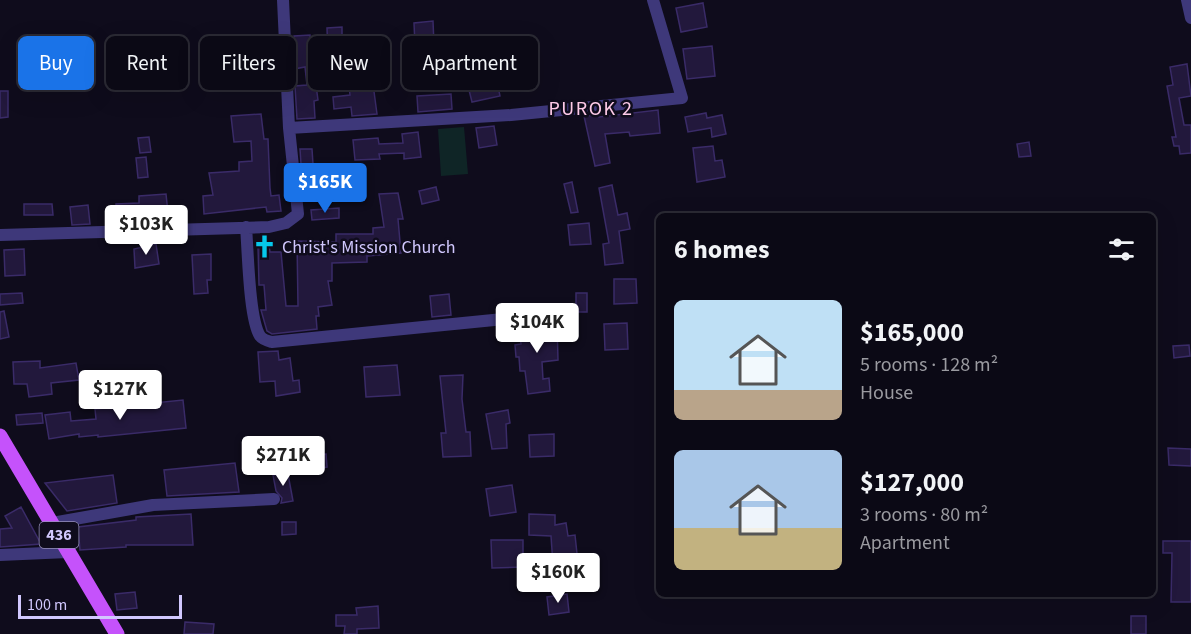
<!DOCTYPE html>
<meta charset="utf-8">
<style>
body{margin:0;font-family:"Source Sans 3",sans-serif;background:#14121e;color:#f1f3f6;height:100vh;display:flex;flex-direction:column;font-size:22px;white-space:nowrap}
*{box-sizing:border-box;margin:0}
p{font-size:20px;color:#9a9aa0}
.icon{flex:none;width:33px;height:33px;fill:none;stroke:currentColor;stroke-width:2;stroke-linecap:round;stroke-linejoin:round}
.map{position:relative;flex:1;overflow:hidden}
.drawer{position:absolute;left:656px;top:213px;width:500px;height:384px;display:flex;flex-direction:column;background:#0b0915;border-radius:9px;box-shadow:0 6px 24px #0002,0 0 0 2px #2b2a34}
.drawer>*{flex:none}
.guide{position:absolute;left:18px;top:36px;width:548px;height:54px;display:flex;gap:12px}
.scale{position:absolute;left:18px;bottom:15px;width:164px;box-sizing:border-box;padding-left:6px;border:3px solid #d1c8fe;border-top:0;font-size:16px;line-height:21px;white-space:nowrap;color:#d1c8fe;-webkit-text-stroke:4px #0f0c1c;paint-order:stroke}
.price{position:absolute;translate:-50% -51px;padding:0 14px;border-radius:6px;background:#fff;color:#222;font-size:20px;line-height:39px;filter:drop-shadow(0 2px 3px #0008)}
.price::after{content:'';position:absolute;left:50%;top:36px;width:18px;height:14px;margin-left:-9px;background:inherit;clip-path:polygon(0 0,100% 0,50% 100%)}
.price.on{background:#1a73e8;color:#fff}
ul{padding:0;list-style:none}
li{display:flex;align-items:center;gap:18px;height:150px;padding:0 18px}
li span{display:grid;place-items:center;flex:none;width:168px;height:120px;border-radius:9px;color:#555}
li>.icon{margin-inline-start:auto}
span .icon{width:72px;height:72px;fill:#fffc;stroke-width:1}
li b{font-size:26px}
h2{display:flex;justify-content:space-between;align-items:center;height:72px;padding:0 18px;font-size:26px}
.chip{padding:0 21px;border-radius:9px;background:#0b0915;box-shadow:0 6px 24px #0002,0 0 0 2px #2b2a34;font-size:21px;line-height:54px}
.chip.on{background:#1a73e8;color:#fff}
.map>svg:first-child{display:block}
</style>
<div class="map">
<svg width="1191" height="634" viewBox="0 0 1191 634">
<rect width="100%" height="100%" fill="#0f0c1c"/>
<path fill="#0f2526" d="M464 127 468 174 441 176 438 129Z"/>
<path fill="#22183c" stroke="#3a2b68" stroke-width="1.5" d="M703 3 707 27 681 32 676 8Z
M433 21 434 45 415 46 414 23Z
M342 27V44L366 41 368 58 345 61 346 76 315 78 318 100 314 101 315 118 297 119 295 86 307 85 305 67 294 69V36L310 35 312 56 328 54 327 28Z
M712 46 715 76 687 79 683 49Z
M1187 64 1191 96 1179 98 1184 125H1191V153L1180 154 1179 146H1174L1172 137H1176L1167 86 1173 85 1170 67Z
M495 72 500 96 472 102 466 78Z
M373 84 377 114 352 116 351 107 334 109 333 97 350 95 349 86Z
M0 91H8V117L0 118Z
M451 94 452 109 418 112 417 96Z
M658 110 660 133 630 136 629 132 605 134 610 163 595 166 584 116 598 115 599 117Z
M706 113 707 118 722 115 726 134 712 137 711 128 688 132 685 117Z
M261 114 264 139H268L270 188 271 196 279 195 281 211 267 212 266 207 204 214 203 196 213 195 209 173 239 171V162L252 161 251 141 234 142 231 116Z
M494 126 497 145 479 148 476 128Z
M418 132 421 157 404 159V153L379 154 380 159 355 160 353 140 378 138 379 144 403 143 402 134Z
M149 137 151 152 140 153 138 138Z
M1029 142 1031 156 1019 157 1017 144Z
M713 146 715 161 722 160 725 177 697 182 693 148Z
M300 149H312L313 164H301Z
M146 157 148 177 138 178 136 158Z
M356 167 359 199 334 201 333 189 321 191 319 177 332 175 331 169Z
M572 182 578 212 571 213 564 184Z
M612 185 618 215 627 213 630 229 619 231 623 263 605 265 603 244 609 243 599 188Z
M436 187 439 200 422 204 419 191Z
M398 193 403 219H398L401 253 367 256V262L332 263V281H328L332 305 318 307 319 316H316L317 329 272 334 267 331 261 310H266L264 285H259L258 246 269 245 270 252H281L286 306H298L297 241 336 242V234H373V228L384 227 379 194Z
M166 194 168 213 132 217V223H117L116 204 139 203V196Z
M24 204H52L53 215H24Z
M88 205 90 224 72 225 70 207Z
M339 208V218L312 220 311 210Z
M589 223 591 244 570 245 568 225Z
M156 244 159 264 135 268 134 249Z
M24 249 25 275 5 276 4 250Z
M211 254V280H207L208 293 194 294 192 255Z
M614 279H636L637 303 614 304Z
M22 293 23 303 0 305V294Z
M576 293H587V312H576Z
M449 294 451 315 432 317 430 296Z
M4 311 9 337 0 339V312Z
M557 322 558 360 542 362 543 379 549 378 550 391 528 394 525 371H520L519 357H516L515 345 521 344 519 329Z
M627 323 628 349 605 350 604 324Z
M1189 345 1190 356 1174 358 1173 346Z
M278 351 279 360 290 358 293 381 299 380 300 392 276 396 275 381 260 382 258 352Z
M40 361V368L76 363 79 380 51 383 52 394 29 397 27 384H14L13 362Z
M397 365 400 395 366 397 364 367Z
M463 375 462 399 466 432H470L471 456 443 457 441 433H446L440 376Z
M183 400 186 428 98 437V435L79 437V434L49 439 45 415 70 412 71 421 96 419 95 409Z
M508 410 510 423 506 424 507 448 492 449 486 414Z
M42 413 43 423 17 425 16 415Z
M554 434V456L530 457 529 435Z
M1168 448 1191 449V466L1169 465Z
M326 454 327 467 315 469 313 455Z
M235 463 239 492 167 496 164 470Z
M288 474 293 501 281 503 282 498 276 491 273 475Z
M113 475 117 503 67 511 45 483Z
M512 485 516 512 490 516 486 489Z
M21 507 41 544 0 547V529L12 528 5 516Z
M191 514 193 545H126V547L80 550 78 527 136 520V517Z
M529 514 555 515V525L566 523 568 536 575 535 578 563 553 565 551 536 529 535Z
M282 522H296V534L282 535Z
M491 540H523V567L492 568Z
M1163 541H1191V602H1171L1172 553H1163Z
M135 592 137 608 117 610 115 594Z
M567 594 569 612 549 615 547 597Z
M378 606 379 628 357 629V634H344L345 626H336V615H357L356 608Z
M1131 616H1146V634H1131Z
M185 622 214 624 213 634H184Z"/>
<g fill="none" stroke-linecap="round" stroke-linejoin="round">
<path stroke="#3e387a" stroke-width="12" d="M1187 0 1191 18
M289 128 511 115 682 98 653 0
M246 227C248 250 249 319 260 336 263 340 268 341 272 342L554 314
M0 235 269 227 286 223 298 214 289 128 283 0
M52 523 153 505 274 499
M0 555 68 552"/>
<path stroke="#c552fb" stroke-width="15" d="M0 436 117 634"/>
</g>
<defs>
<symbol id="church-bare" viewBox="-9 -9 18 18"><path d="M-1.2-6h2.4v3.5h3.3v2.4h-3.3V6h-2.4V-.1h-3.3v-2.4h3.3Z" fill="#06c8ec" stroke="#0f0c1c" stroke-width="2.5" paint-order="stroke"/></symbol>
</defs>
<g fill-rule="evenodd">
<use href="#church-bare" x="248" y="230" width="33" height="33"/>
</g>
<g text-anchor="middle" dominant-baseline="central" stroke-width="5" stroke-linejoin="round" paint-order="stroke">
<rect fill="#0f0c1c" stroke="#9790ba" stroke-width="1.5" x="39.5" y="522" width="39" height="26" rx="4.5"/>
<g font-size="16" font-weight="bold" fill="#d1c8fe">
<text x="59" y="535">436</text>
</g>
<g font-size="18" fill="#d1c8fe" stroke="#0f0c1c" text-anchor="start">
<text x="282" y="247">Christ's Mission Church</text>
</g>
<g font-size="20" letter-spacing="1.5" fill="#fecae8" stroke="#0f0c1c">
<text x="591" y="109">PUROK 2</text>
</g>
</g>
</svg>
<div class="scale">100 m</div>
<b class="price on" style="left:325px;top:214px">$165K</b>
<b class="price" style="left:146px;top:256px">$103K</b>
<b class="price" style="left:537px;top:354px">$104K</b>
<b class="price" style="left:120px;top:421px">$127K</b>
<b class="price" style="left:283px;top:487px">$271K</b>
<b class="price" style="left:558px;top:604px">$160K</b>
<div class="guide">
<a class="chip on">Buy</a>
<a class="chip">Rent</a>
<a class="chip">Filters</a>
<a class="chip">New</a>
<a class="chip">Apartment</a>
</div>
<section class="drawer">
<h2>6 homes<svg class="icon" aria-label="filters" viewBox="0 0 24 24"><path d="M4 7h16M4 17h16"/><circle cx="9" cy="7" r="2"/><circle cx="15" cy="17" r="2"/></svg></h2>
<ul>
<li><span style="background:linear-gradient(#bfe0f5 75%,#b9a48a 0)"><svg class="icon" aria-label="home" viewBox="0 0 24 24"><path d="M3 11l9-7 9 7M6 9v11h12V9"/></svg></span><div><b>$165,000</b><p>5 rooms · 128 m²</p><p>House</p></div></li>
<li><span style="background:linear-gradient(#a9c7e8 65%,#c2b280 0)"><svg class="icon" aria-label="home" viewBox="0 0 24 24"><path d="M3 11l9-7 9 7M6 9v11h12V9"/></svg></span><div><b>$127,000</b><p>3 rooms · 80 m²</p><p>Apartment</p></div></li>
</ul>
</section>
</div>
